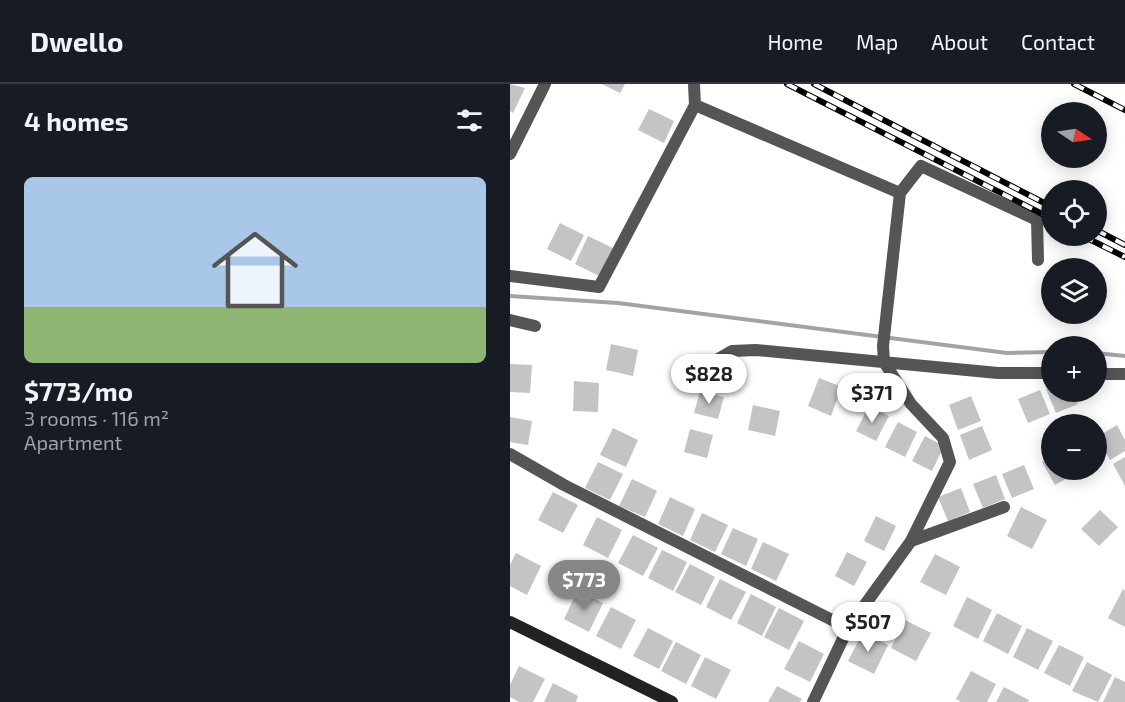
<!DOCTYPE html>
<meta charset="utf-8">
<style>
body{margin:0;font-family:"Exo 2",sans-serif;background:#20242c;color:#f1f3f6;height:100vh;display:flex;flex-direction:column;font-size:22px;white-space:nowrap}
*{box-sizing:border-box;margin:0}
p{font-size:20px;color:#9ea1a6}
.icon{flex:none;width:33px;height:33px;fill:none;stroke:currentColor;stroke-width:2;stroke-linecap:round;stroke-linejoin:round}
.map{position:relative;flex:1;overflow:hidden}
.panel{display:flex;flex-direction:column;background:#171b24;width:510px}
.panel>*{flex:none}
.needle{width:39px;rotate:103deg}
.buttons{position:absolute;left:531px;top:18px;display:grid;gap:12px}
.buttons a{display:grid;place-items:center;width:66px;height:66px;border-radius:50%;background:#171b24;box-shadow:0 3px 15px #0003;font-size:30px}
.price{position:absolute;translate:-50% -51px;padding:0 14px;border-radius:21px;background:#fff;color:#222;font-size:20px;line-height:39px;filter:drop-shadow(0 2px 3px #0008)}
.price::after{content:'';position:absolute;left:50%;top:36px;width:18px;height:14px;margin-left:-9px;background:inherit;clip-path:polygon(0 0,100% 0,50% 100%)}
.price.selected{background:#858687;color:#fff}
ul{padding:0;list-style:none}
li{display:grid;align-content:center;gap:12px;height:318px;padding:0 24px}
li+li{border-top:2px solid #363941}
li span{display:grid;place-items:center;height:186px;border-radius:9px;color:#555}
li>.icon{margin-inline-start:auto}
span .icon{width:108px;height:108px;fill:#fffc;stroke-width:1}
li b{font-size:26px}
h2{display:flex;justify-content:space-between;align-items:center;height:72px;padding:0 24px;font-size:26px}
header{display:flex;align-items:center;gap:36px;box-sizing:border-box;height:84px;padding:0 30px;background:#171b24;border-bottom:2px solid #363941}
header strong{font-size:28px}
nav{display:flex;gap:33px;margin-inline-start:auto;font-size:21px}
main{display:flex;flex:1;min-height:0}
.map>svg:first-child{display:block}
</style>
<header>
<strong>Dwello</strong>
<nav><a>Home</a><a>Map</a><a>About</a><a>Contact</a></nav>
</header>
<main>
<section class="panel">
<h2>4 homes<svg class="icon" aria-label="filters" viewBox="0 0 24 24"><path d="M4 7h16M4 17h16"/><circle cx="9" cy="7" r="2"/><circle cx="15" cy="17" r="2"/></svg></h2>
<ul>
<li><span style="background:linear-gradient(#a9c7e8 70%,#8fb573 0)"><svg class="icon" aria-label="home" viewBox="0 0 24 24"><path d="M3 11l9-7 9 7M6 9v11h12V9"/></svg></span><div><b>$773/mo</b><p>3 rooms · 116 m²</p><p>Apartment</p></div></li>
</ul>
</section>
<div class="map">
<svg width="615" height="618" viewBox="0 0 615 618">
<rect width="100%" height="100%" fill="#fff"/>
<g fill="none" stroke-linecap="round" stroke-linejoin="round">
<path stroke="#a3a3a3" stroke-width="4" d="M0 212 108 219 497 269 542 268
M586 269 615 272"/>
</g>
<path fill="#c4c4c4" d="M0 0 15 4 3 29 0 27Z
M92 0H115L110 9Z
M139 25 164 37 154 59 128 46Z
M50 139 74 151 61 177 37 165Z
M78 152 103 164 89 192 65 180Z
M101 260 128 266 123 292 96 286Z
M0 280 22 281 20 309 0 308Z
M309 294 332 303 321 332 298 322Z
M64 297 89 299 88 328 63 327Z
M542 303V308H563L568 320 546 329 536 305Z
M530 306 540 330 518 339 508 315Z
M190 307 214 313 208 335 184 329Z
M461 312 471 337 448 346 439 321Z
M243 321 270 327 265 352 238 346Z
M359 322 379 332 366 357 346 347Z
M0 333 22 337 18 361 0 358Z
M388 338 407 348 395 373 375 363Z
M607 341 615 356V367L600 376 587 353Z
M472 342 482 366 459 376 450 351Z
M103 344 128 356 116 383 90 371Z
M180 345 203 351 197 374 174 368Z
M415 352 434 362 422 387 402 377Z
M542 373V386H562L565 390 545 401 532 378Z
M615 373V402L603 380Z
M88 378 113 390 100 416 75 404Z
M514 381 524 405 502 414 492 390Z
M486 391 495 415 473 424 463 400Z
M122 395 147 407 135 433 109 422Z
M451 404 460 428 438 437 428 413Z
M43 408 68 421 53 449 28 436Z
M160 413 185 425 173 452 148 440Z
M511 423 537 436 522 465 497 452Z
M590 426 608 443 589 462 571 445Z
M192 429 218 441 205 468 180 456Z
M366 432 386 442 374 467 354 457Z
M87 433 112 446 98 474 73 461Z
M223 444 248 455 236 482 211 470Z
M123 451 148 464 133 492 108 479Z
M253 458 279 470 266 497 241 485Z
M152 466 177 478 163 507 138 494Z
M337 468 357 478 344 502 325 492Z
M6 469 31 482 17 511 0 502V481Z
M425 470 450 483 436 511 410 498Z
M180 480 205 493 191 521 165 508Z
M210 495 236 508 221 536 196 523Z
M613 505 615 507V543L598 534Z
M68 506 93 519 79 548 54 535Z
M241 510 266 523 252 552 227 539Z
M457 513 482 526 468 555 443 542Z
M101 523 126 536 111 565 86 552Z
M269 524 294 537 279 566 254 553Z
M487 529 512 542 498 570 473 557Z
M395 536 421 549 406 577 381 564Z
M138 544 163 557 149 585 123 572Z
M517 544 543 557 528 586 503 573Z
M353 548 378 561 364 590 338 577Z
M289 557 314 570 300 598 274 585Z
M166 558 191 571 176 600 151 587Z
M549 561 574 573 560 602 534 589Z
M195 573 221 586 206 615 181 602Z
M577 578 602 591 588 618 562 607Z
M9 582 35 595 23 618H9L0 613V601Z
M461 587 486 600 477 618H451L446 615Z
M605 593 615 598V618H593Z
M43 599 68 612 66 618H34Z
M267 602 292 615 290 618H258Z
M494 603 519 616 518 618H486Z"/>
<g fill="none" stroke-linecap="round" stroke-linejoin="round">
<path stroke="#555" stroke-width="12" d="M184 0 185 21 390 109 411 82 527 136 528 176
M0 70 35 0
M0 192 89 203 185 21
M0 236 25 242
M205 277 222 267 246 266 488 289H542
M586 290H615
M0 370 54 401 338 544
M401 457 494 423
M303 618 338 544 401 457 440 378 433 354 401 320 374 278 373 262 390 109"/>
<path stroke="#222" stroke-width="12" d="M0 538 162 618"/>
<defs>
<path id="rail" d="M277 0 542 135
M304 0 542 123
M564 0 615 26
M586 146 615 161
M573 152 615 173"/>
</defs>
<use href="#rail" stroke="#000" stroke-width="6"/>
<use href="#rail" stroke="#fff" stroke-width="4" stroke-dasharray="11" stroke-linecap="butt"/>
</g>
</svg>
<div class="buttons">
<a><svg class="needle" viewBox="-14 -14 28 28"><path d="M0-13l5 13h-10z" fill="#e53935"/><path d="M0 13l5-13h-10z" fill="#9ea1a6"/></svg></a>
<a><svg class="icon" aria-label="locate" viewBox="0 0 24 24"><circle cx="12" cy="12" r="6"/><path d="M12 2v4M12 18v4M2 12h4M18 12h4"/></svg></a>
<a><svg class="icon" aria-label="layers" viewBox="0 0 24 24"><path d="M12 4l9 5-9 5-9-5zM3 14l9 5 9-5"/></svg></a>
<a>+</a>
<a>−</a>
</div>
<b class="price" style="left:199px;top:321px">$828</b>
<b class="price" style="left:362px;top:340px">$371</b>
<b class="price selected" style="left:74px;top:527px">$773</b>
<b class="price" style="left:358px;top:569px">$507</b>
</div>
</main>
